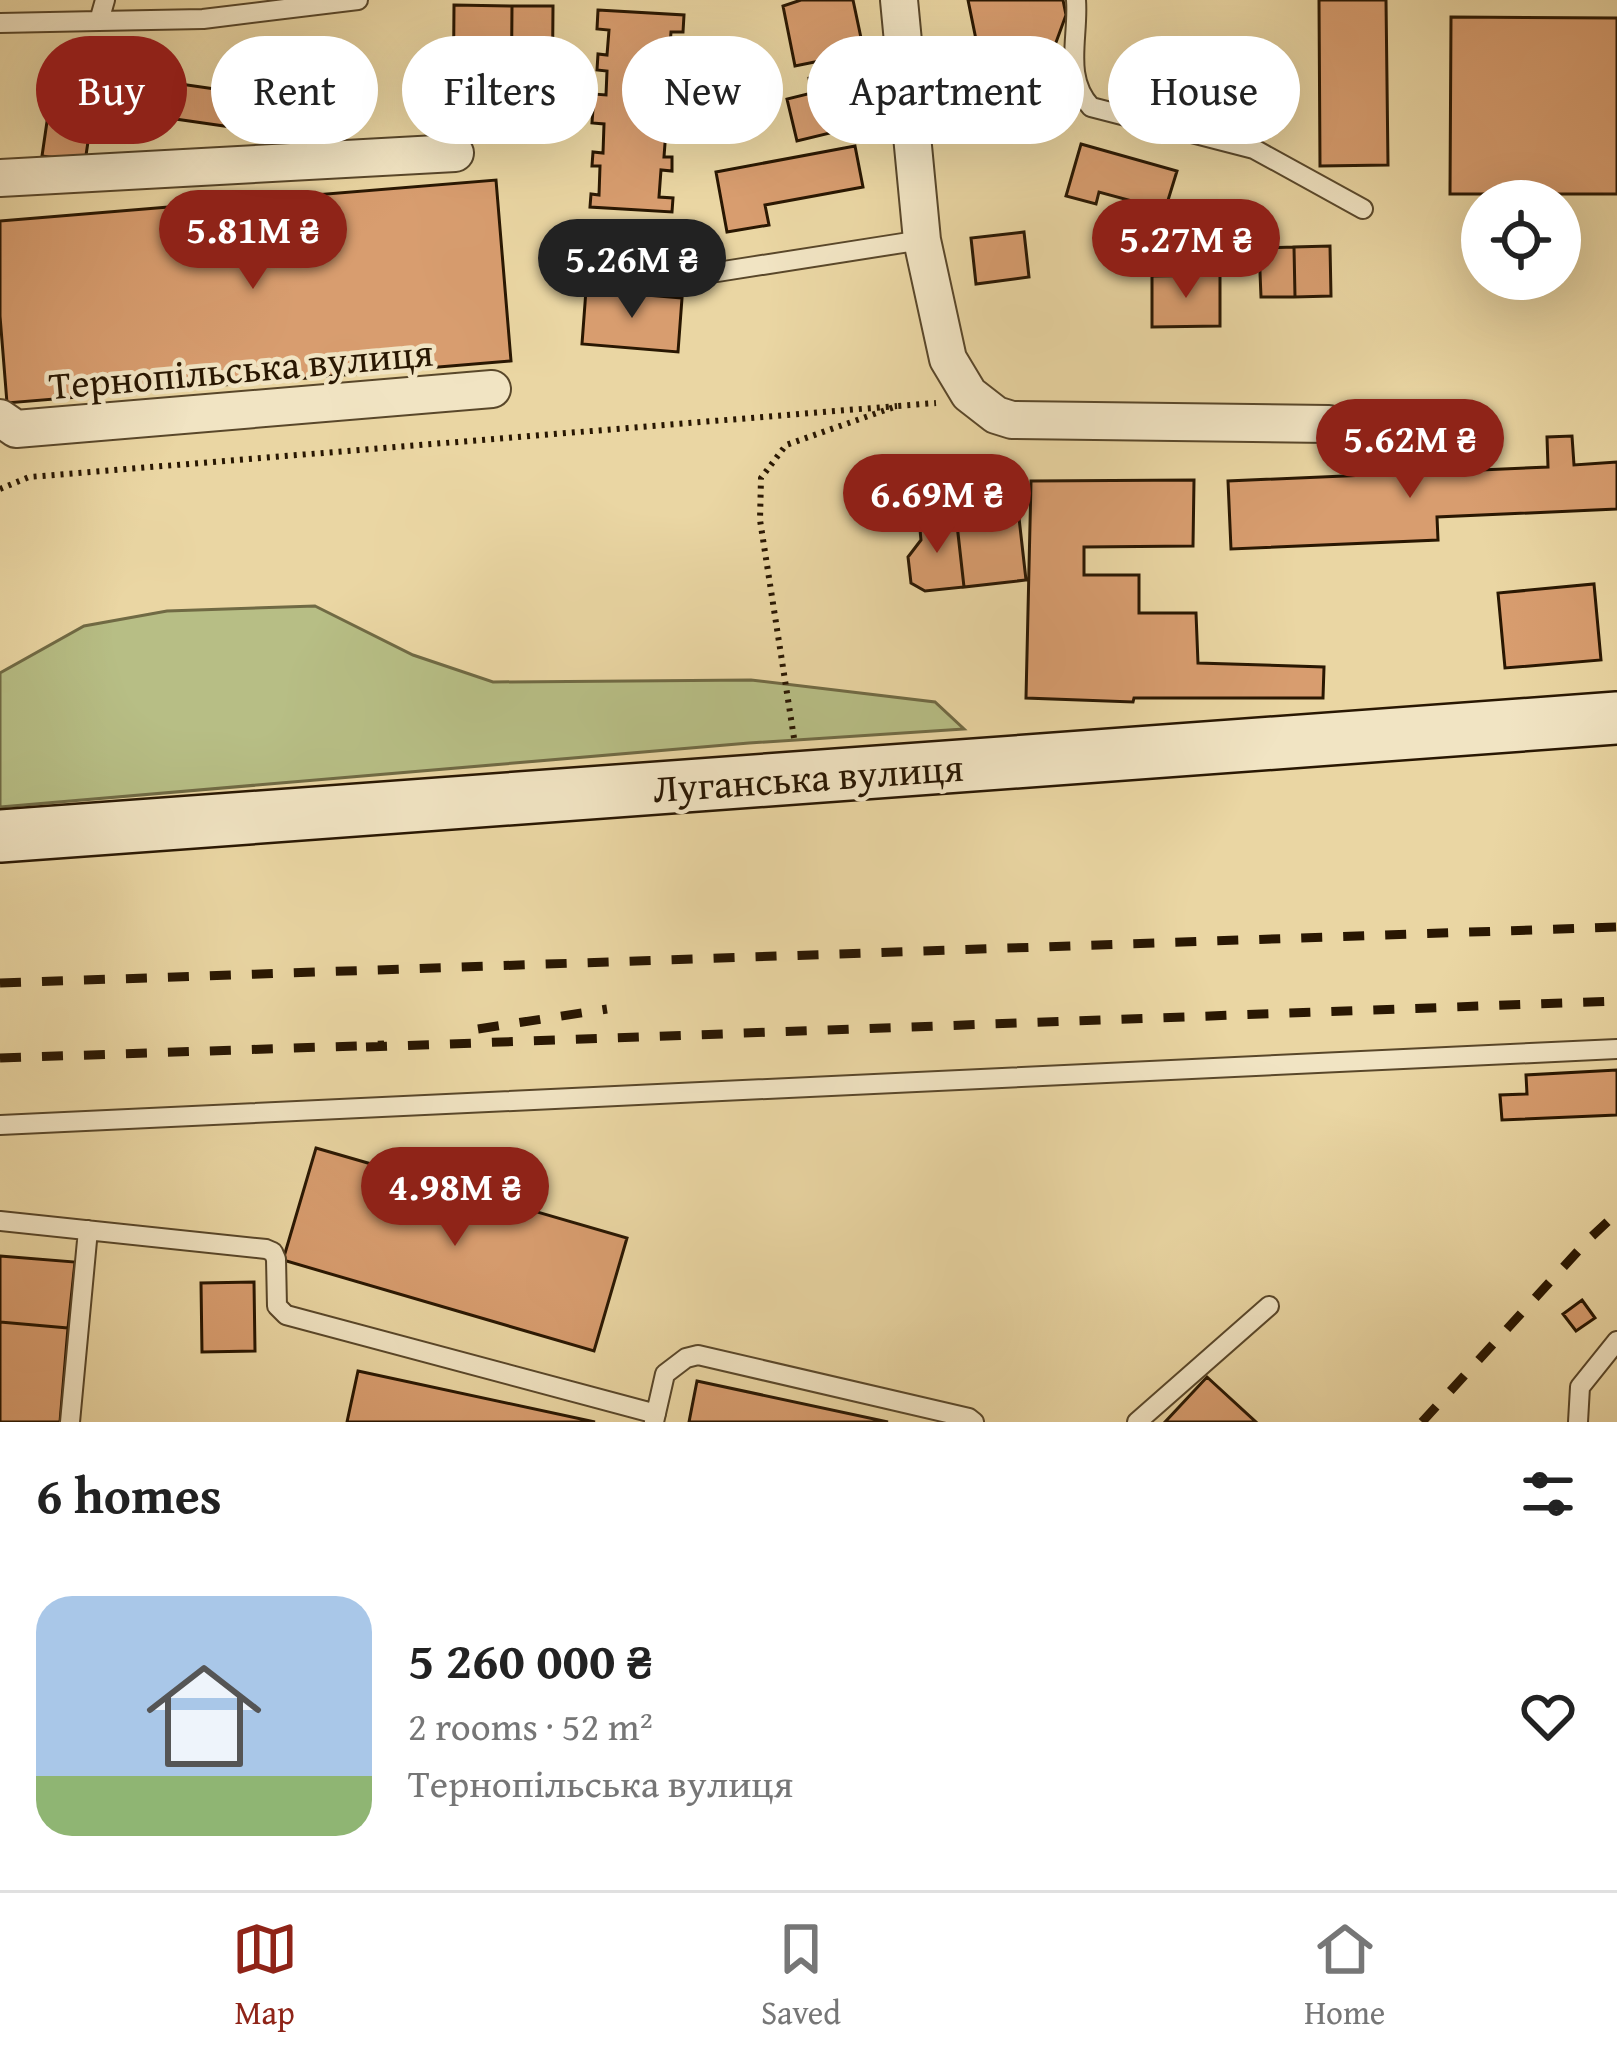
<!DOCTYPE html>
<meta charset="utf-8">
<style>
body{margin:0;font-family:"Gentium Book Plus",serif;background:#f6f6f6;color:#222;height:100vh;display:flex;flex-direction:column;font-size:45px;white-space:nowrap}
*{box-sizing:border-box;margin:0}
p{font-size:39px;color:#767676}
.icon{flex:none;width:66px;height:66px;fill:none;stroke:currentColor;stroke-width:2;stroke-linecap:round;stroke-linejoin:round}
.map{position:relative;height:1422px;overflow:hidden}
.drawer{display:flex;flex-direction:column;background:#fff;flex:1}
.drawer>*{flex:none}
.top-card{position:absolute;left:36px;top:36px;width:1545px;height:108px;display:flex;gap:24px}
.controls{position:absolute;left:1461px;top:180px;display:grid;gap:24px}
.controls a{display:grid;place-items:center;width:120px;height:120px;border-radius:50%;background:#fff;box-shadow:0 12px 48px #0002;font-size:60px}
.price{position:absolute;translate:-50% -102px;padding:0 27px;border-radius:42px;background:#8f2418;color:#fff;font-size:39px;line-height:78px;filter:drop-shadow(0 3px 6px #0008)}
.price::after{content:'';position:absolute;left:50%;top:72px;width:36px;height:27px;margin-left:-18px;background:inherit;clip-path:polygon(0 0,100% 0,50% 100%)}
.price.on{background:#222;color:#fff}
ul{padding:0;list-style:none}
li{display:flex;align-items:center;gap:36px;height:300px;padding:0 36px}
li+li{border-top:3px solid #e0e0e0}
li span{display:grid;place-items:center;flex:none;width:336px;height:240px;border-radius:36px;color:#555}
li>.icon{margin-inline-start:auto}
span .icon{width:144px;height:144px;fill:#fffc;stroke-width:1}
li b{font-size:51px}
h2{display:flex;justify-content:space-between;align-items:center;height:144px;padding:0 36px;font-size:51px}
.pill{padding:0 42px;border-radius:54px;background:#fff;box-shadow:0 12px 48px #0002;font-size:42px;line-height:108px}
.pill.on{background:#8f2418;color:#fff}
.tabs{display:flex;justify-content:space-around;align-items:center;height:168px;border-top:3px solid #e0e0e0;background:#fff;font-size:33px;color:#767676}
.tabs a{display:grid;justify-items:center;gap:6px}
.tabs .on{color:#8f2418}
.map>svg:first-child{display:block}
</style>
<div class="map">
<svg width="1617" height="1422" viewBox="0 0 1617 1422">
<rect width="100%" height="100%" fill="#ead6a3"/>
<filter id="stains"><feTurbulence type="fractalNoise" baseFrequency=".00167" numOctaves="4"/><feColorMatrix values="0 0 0 0 .2 0 0 0 0 .09 0 0 0 0 .02 0 0 0 .5 -.17"/></filter>
<radialGradient id="worn" r=".72"><stop offset=".6" stop-color="#630" stop-opacity="0"/><stop offset="1" stop-color="#630" stop-opacity=".3"/></radialGradient>
<path fill="#b7be85" stroke="#706a44" stroke-width="3" d="M315 606 413 655 493 682 751 680 935 702 964 729 749 743 0 807V673L84 626 167 611Z"/>
<path fill="#d89d6f" stroke="#291702" stroke-width="3" d="M801 0H853L864 52 795 66 783 6Z
M968 0H1063L1066 15 1035 100 983 74Z
M1319 0H1386L1388 165 1320 166Z
M454 5 512 6 511 128H453Z
M512 6H553L552 129 511 128Z
M598 10 684 15 683 32H671L669 60 680 61 679 75 669 74 667 100 678 101 676 130H666L664 157H672V171L661 170 659 197 673 198 672 212 590 207 591 194 599 195 600 166H592L593 152 603 153 604 124 592 123 594 94 606 95 607 71 597 70 598 54 607 55 609 30 597 29Z
M1451 17 1617 18V194H1450Z
M748 42 751 88 711 90 708 45Z
M55 66 243 93 238 128 50 101Z
M842 70 855 127 797 141 787 99 812 93 809 78Z
M50 101 93 108 85 162 42 156Z
M1081 144 1177 171 1165 210 1099 192 1096 204 1066 196Z
M855 146 863 187 765 205 769 225 727 232 716 172Z
M496 180 511 361 7 403 0 316V221Z
M1024 232 1029 277 976 284 971 238Z
M1330 246 1331 296 1295 297 1294 247Z
M1294 247 1295 297H1261L1259 248Z
M1220 275V326L1152 327V276Z
M586 290 682 298 678 352 582 344Z
M1572 436 1574 465 1617 462V509L1437 517 1438 540 1231 549 1228 481 1548 467 1547 437Z
M1194 480 1193 546 1084 547V575H1139V613H1196L1198 663 1324 667 1323 698H1134L1133 702 1026 698 1031 481Z
M1001 492 1003 511 1018 509 1026 580 964 587 954 497Z
M956 516 964 587 925 591 911 583 908 557 921 540 919 519Z
M1594 584 1601 660 1505 668 1498 593Z
M1617 1070V1115L1502 1120 1500 1095 1527 1094 1526 1075Z
M316 1148 627 1238 594 1351 283 1260Z
M0 1256 75 1262 68 1328 0 1322Z
M254 1282 255 1351 202 1352 201 1283Z
M1582 1300 1595 1318 1576 1331 1563 1314Z
M0 1322 68 1328 60 1422H0Z
M358 1371 595 1422H347Z
M1207 1377 1256 1422H1165Z
M697 1381 888 1422H689Z"/>
<g fill="none" stroke-linecap="round" stroke-linejoin="round">
<defs>
<path id="service" d="M1076 0C1079 37 1063 77 1091 107L1254 149 1363 209
M99 21 203 19 358 0
M0 23 99 21 105 0
M711 273 922 240
M0 1125 1617 1049
M0 1221 266 1249 273 1252 276 1259 277 1306 286 1315 656 1414
M70 1422 88 1230
M654 1422 665 1374 686 1358 698 1355 969 1418 974 1422
M1137 1422 1269 1306
M1578 1422 1580 1387 1617 1341"/>
<path id="minor" d="M899 0 922 240 948 359 969 394 996 415 1012 420 1329 424
M0 178 455 153
M0 418 16 429 492 389"/>
<path id="secondary" d="M0 836 1617 718"/>
</defs>
<use href="#service" stroke="#59472a" stroke-width="22"/>
<use href="#minor" stroke="#59472a" stroke-width="40"/>
<use href="#secondary" stroke="#291702" stroke-width="56"/>
<path stroke="#291702" stroke-width="6" stroke-dasharray="3 6" stroke-linecap="butt" d="M0 489 29 477 897 406
M794 738 760 520 761 478 786 445 897 406 936 403"/>
<use href="#service" stroke="#f1e4c3" stroke-width="18"/>
<use href="#minor" stroke="#f1e4c3" stroke-width="36"/>
<use href="#secondary" stroke="#f1e4c3" stroke-width="51"/>
<path stroke="#291702" stroke-width="9" stroke-dasharray="21 21" stroke-linecap="butt" d="M0 983 1617 927
M478 1029 607 1009
M366 1047 1617 1001
M0 1058 384 1045
M1422 1422 1589 1239 1617 1213"/>
</g>
<g text-anchor="middle" dominant-baseline="central" stroke-width="9" stroke-linejoin="round" paint-order="stroke">
<g font-size="39" fill="#291702" stroke="#f1e4c3">
<text transform="translate(241 368) rotate(-5)">Тернопільська вулиця</text>
<text transform="translate(808 777) rotate(-4)">Луганська вулиця</text>
</g>
</g>
<rect width="100%" height="100%" filter="url(#stains)"/>
<rect width="100%" height="100%" fill="url(#worn)"/>
</svg>
<div class="controls">
<a><svg class="icon" aria-label="locate" viewBox="0 0 24 24"><circle cx="12" cy="12" r="6"/><path d="M12 2v4M12 18v4M2 12h4M18 12h4"/></svg></a>
</div>
<b class="price" style="left:253px;top:292px">5.81M ₴</b>
<b class="price" style="left:1186px;top:301px">5.27M ₴</b>
<b class="price on" style="left:632px;top:321px">5.26M ₴</b>
<b class="price" style="left:1410px;top:501px">5.62M ₴</b>
<b class="price" style="left:937px;top:556px">6.69M ₴</b>
<b class="price" style="left:455px;top:1249px">4.98M ₴</b>
<div class="top-card">
<a class="pill on">Buy</a>
<a class="pill">Rent</a>
<a class="pill">Filters</a>
<a class="pill">New</a>
<a class="pill">Apartment</a>
<a class="pill">House</a>
</div>
</div>
<section class="drawer">
<h2>6 homes<svg class="icon" aria-label="filters" viewBox="0 0 24 24"><path d="M4 7h16M4 17h16"/><circle cx="9" cy="7" r="2"/><circle cx="15" cy="17" r="2"/></svg></h2>
<ul>
<li><span style="background:linear-gradient(#a9c7e8 75%,#8fb573 0)"><svg class="icon" aria-label="home" viewBox="0 0 24 24"><path d="M3 11l9-7 9 7M6 9v11h12V9"/></svg></span><div><b>5 260 000 ₴</b><p>2 rooms · 52 m²</p><p>Тернопільська вулиця</p></div><svg class="icon" aria-label="heart" viewBox="0 0 24 24"><path d="M12 20l-8-8c-3-5 5-10 8-4 3-6 11-1 8 4z"/></svg></li>
</ul>
</section>
<nav class="tabs">
<a class="on"><svg class="icon" aria-label="map" viewBox="0 0 24 24"><path d="M3 6l6-2 6 2 6-2v14l-6 2-6-2-6 2zM9 4v14M15 6v14"/></svg>Map</a>
<a><svg class="icon" aria-label="saved" viewBox="0 0 24 24"><path d="M7 4h10v16l-5-4-5 4z"/></svg>Saved</a>
<a><svg class="icon" aria-label="home" viewBox="0 0 24 24"><path d="M3 11l9-7 9 7M6 9v11h12V9"/></svg>Home</a>
</nav>
